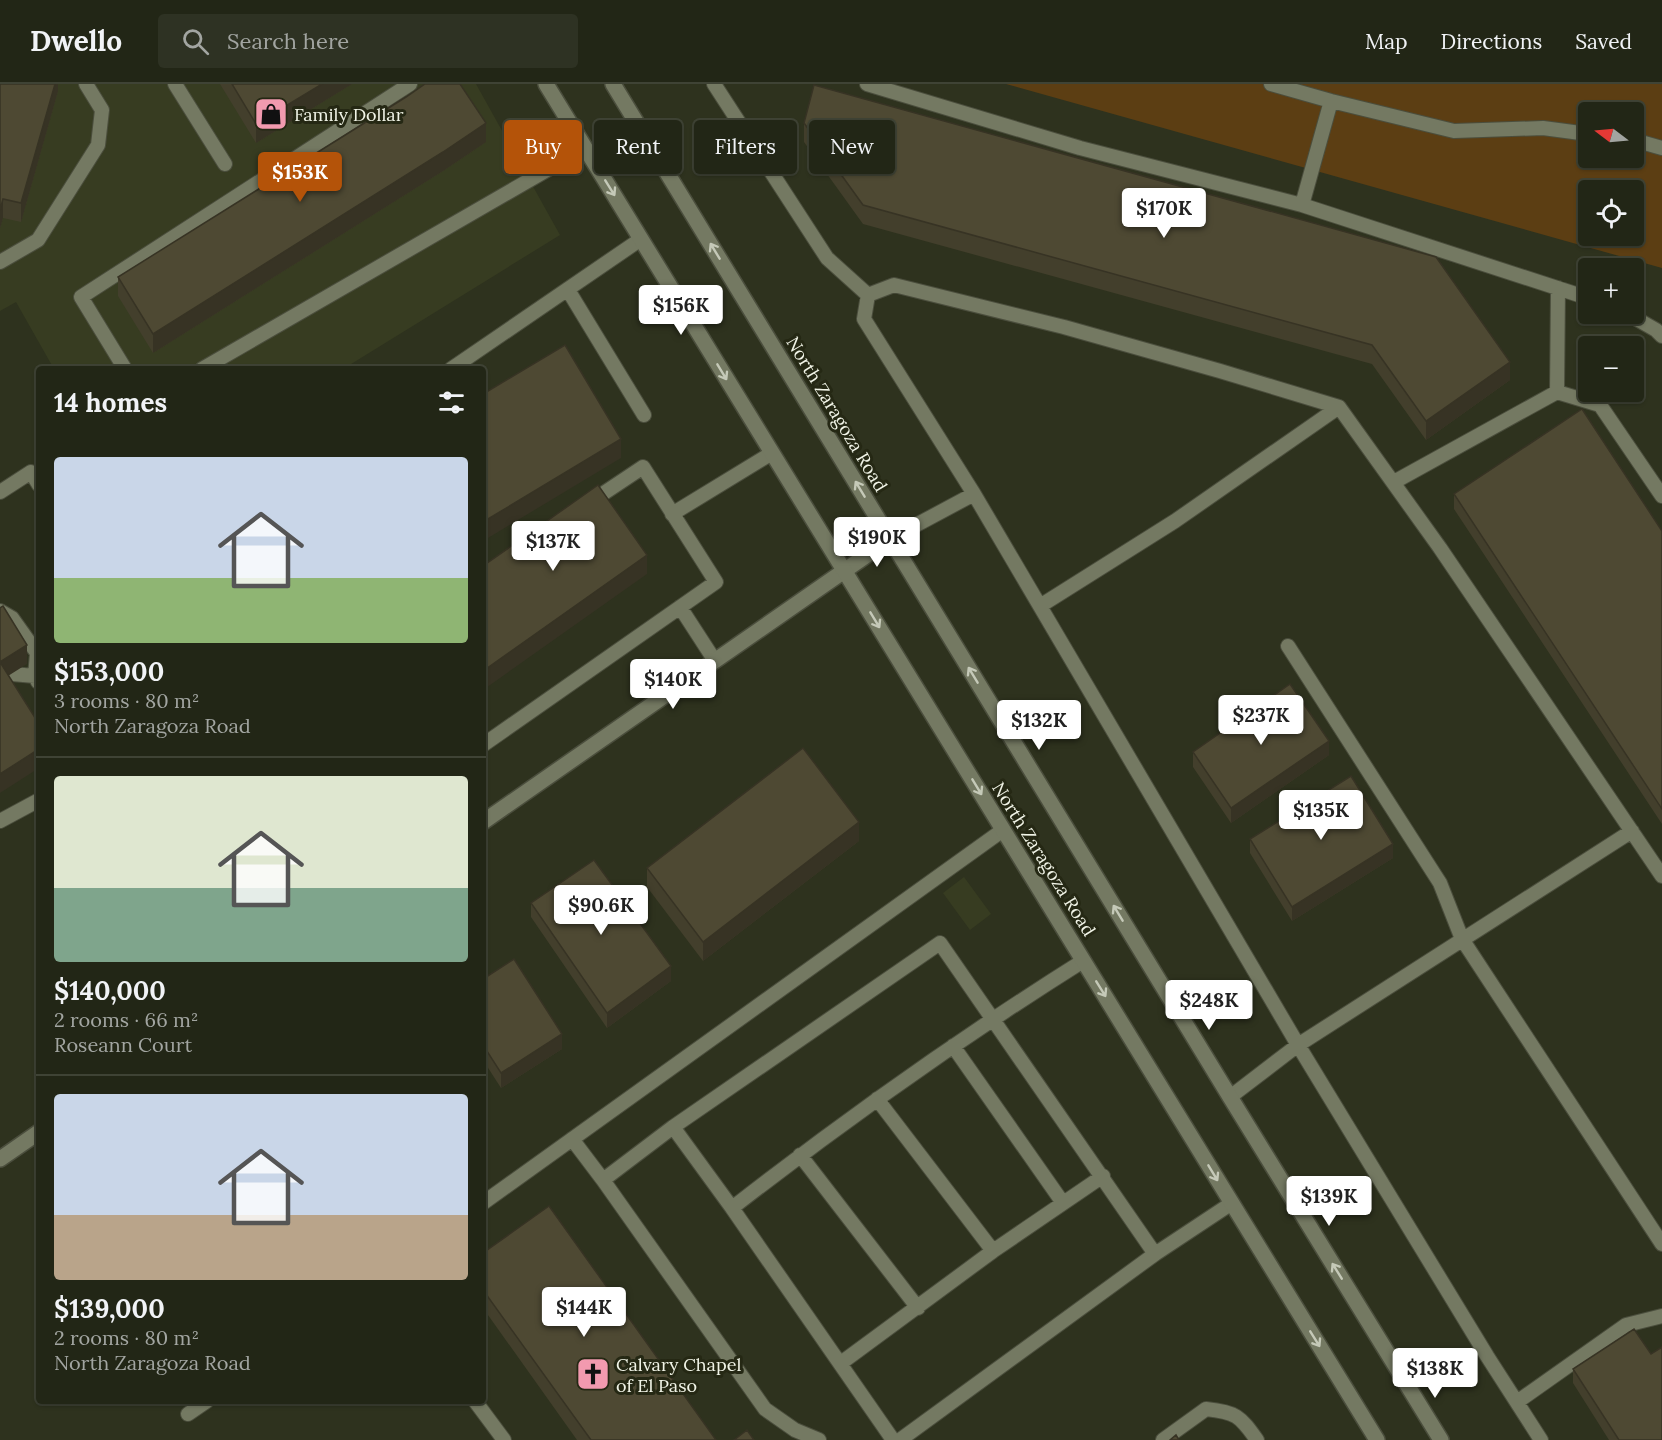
<!DOCTYPE html>
<meta charset="utf-8">
<style>
body{margin:0;font-family:Lora,serif;background:#2e3223;color:#f1f3f6;height:100vh;display:flex;flex-direction:column;font-size:22px;white-space:nowrap}
*{box-sizing:border-box;margin:0}
p{font-size:20px;color:#a2a5a1}
.icon{flex:none;width:33px;height:33px;fill:none;stroke:currentColor;stroke-width:2;stroke-linecap:round;stroke-linejoin:round}
.map{position:relative;flex:1;overflow:hidden}
.panel{position:absolute;left:36px;top:282px;width:450px;height:1038px;display:flex;flex-direction:column;background:#222616;border-radius:6px;box-shadow:0 2px 4px #0004,0 0 0 2px #3f4335}
.panel>*{flex:none}
.guide{position:absolute;left:504px;top:36px;width:570px;height:54px;display:flex;gap:12px}
.needle{width:39px;rotate:286deg}
.fabs{position:absolute;left:1578px;top:18px;display:grid;gap:12px}
.fabs a{display:grid;place-items:center;width:66px;height:66px;border-radius:6px;background:#222616;box-shadow:0 2px 4px #0004,0 0 0 2px #3f4335;font-size:30px}
.price{position:absolute;translate:-50% -51px;padding:0 14px;border-radius:6px;background:#fff;color:#222;font-size:20px;line-height:39px;filter:drop-shadow(0 2px 3px #0008)}
.price::after{content:'';position:absolute;left:50%;top:36px;width:18px;height:14px;margin-left:-9px;background:inherit;clip-path:polygon(0 0,100% 0,50% 100%)}
.price.selected{background:#b45309;color:#fff}
ul{padding:0;list-style:none}
li{display:grid;align-content:center;gap:12px;height:318px;padding:0 18px}
li+li{border-top:2px solid #3f4335}
li span{display:grid;place-items:center;height:186px;border-radius:6px;color:#555}
li>.icon{margin-inline-start:auto}
span .icon{width:108px;height:108px;fill:#fffc;stroke-width:1}
li b{font-size:26px}
h2{display:flex;justify-content:space-between;align-items:center;height:72px;padding:0 18px;font-size:26px}
.chip{padding:0 21px;border-radius:6px;background:#222616;box-shadow:0 2px 4px #0004,0 0 0 2px #3f4335;font-size:21px;line-height:54px}
.chip.selected{background:#b45309;color:#fff}
header{display:flex;align-items:center;gap:36px;box-sizing:border-box;height:84px;padding:0 30px;background:#222616;border-bottom:2px solid #3f4335}
header strong{font-size:28px}
nav{display:flex;gap:33px;margin-inline-start:auto;font-size:21px}
.search{width:420px;height:54px;background:#2e3223;display:flex;align-items:center;gap:15px;box-sizing:border-box;padding:0 21px;border-radius:6px;color:#a2a5a1;font-size:22px}
.map>svg:first-child{display:block}
</style>
<header>
<strong>Dwello</strong>
<div class="search"><svg class="icon" aria-label="search" viewBox="0 0 24 24"><circle cx="10" cy="10" r="6"/><path d="M15 15l6 6"/></svg>Search here</div>
<nav><a>Map</a><a>Directions</a><a>Saved</a></nav>
</header>
<div class="map">
<svg width="1662" height="1356" viewBox="0 0 1662 1356">
<rect width="100%" height="100%" fill="#2e321e"/>
<path fill="#373c21" d="M0 0H476L560 151 343 285H54L16 218 0 227Z
M964 793 991 830 970 846 943 809Z"/>
<path fill="#5c3e13" fill-rule="evenodd" d="M1006 0H1662V184ZM1588 28H1634V74H1588ZM1588 106H1634V152H1588Z"/>
<g fill="none" stroke-linecap="round" stroke-linejoin="round">
<defs>
<path id="service" d="M175 0 225 80
M714 0 827 174 868 211
M867 0 1080 64 1302 121 1331 17
M1271 0 1331 17 1454 47 1543 44 1588 50
M1634 56 1662 64
M1302 121 1588 214
M0 178 38 156 98 61 102 26 86 0
M568 206 644 331
M1628 230 1656 246 1662 252
M125 285 81 213 410 0
M202 285 585 64
M451 285 641 155
M1557 308 1600 321 1662 412
M1394 398 1557 308 1558 204
M0 408 31 388 39 401
M672 430 772 369
M890 455 974 410
M1040 522 1175 437 1339 323
M680 523 715 577
M0 527 12 534 37 569 35 592
M1288 562 1440 799 1462 855 1662 1160
M12 590 35 592 38 598
M483 661 716 498 643 383 589 419
M0 737 39 716
M953 962 1063 1119
M1230 1013 1298 961 1632 747
M877 1015 993 1167
M673 1043 732 1124
M572 1055 603 1096
M800 1071 918 1224
M483 1119 1003 746
M1155 1170 1232 1119
M841 1279 993 1167 1103 1092
M475 1317 504 1356
M1517 1318 1626 1241 1662 1232
M188 1330 207 1317
M819 1356 795 1346 765 1325 603 1096 673 1043 940 859 1155 1170 900 1356
M893 1356 732 1124C845 1036 962 953 1083 877
M1163 1356 1206 1325C1236 1328 1240 1332 1257 1356
M1541 1356 1487 1272 1298 961 974 410 864 235 868 211 894 201 1064 243 1220 287 1339 323 1440 464 1662 792"/>
<path id="minor" d="M483 738 890 455
M0 1075 39 1048"/>
<path id="secondary" d="M546 0 1377 1356
M613 0 1230 1013 1441 1356"/>
</defs>
<use href="#service" stroke="#4b4e3d" stroke-width="16"/>
<use href="#minor" stroke="#4b4e3d" stroke-width="18"/>
<use href="#secondary" stroke="#4b4e3d" stroke-width="18"/>
<use href="#service" stroke="#747962" stroke-width="14"/>
<use href="#minor" stroke="#747962" stroke-width="15"/>
<use href="#secondary" stroke="#747962" stroke-width="15"/>
</g>
<path fill="#433f2c" d="M0 0H58V7L21 138 3 134 0 144Z
M220 0H352L256 59Z
M804 39 1510 296 1426 356 1372 280 863 140 804 58Z
M486 58 443 87 153 269 118 212V193Z
M1454 410 1662 447V740L1454 425Z
M1193 668 1329 671 1231 739 1193 683Z
M1250 755 1393 774 1292 837 1250 769Z
M859 757 703 877 647 803V784Z
M531 819 671 897 607 944 531 833Z
M483 895 562 965 501 1004 483 976Z
M483 1169 716 1356H577L483 1224Z
M1573 1285 1662 1356H1609L1573 1299Z"/>
<path fill="#373324" d="M55 0H58V7L21 138V119Z
M322 0H352L256 59V40Z
M486 39V58L443 87 153 269V250Z
M3 115V134L0 144V126Z
M1510 278V296L1426 356V337Z
M621 355V374L483 457V438Z
M647 471V490L483 606V587Z
M27 561V580L0 597V578Z
M1329 657V671L1231 739V724Z
M39 665V684L0 709V690Z
M859 738V757L703 877V858Z
M1393 760V774L1292 837V823Z
M671 882V897L607 944V929Z
M562 950V965L501 1004V989Z"/>
<path fill="#4e4933" stroke="#373324" stroke-width="1.5" d="M0 0H55L21 119 3 115 0 126Z
M232 0H322L256 40Z
M425 0H460L486 39 443 68 153 250 118 193 406 13Z
M814 1 1436 173 1510 278 1426 337 1372 261 863 121 804 39Z
M565 261 621 355 483 438V310Z
M1582 325 1662 447V725L1454 410Z
M598 401 647 471 483 587V482Z
M3 522 27 561 0 578 39 640V665L0 690V524Z
M1290 600 1329 657 1231 724 1193 668Z
M803 664 859 738 703 858 647 784Z
M1351 692 1393 760 1292 823 1250 755Z
M594 776 671 882 607 929 531 819Z
M514 875 562 950 501 989 483 961V895Z
M549 1122 716 1356H591L483 1206V1169Z
M1634 1245 1651 1270 1662 1263V1356H1619L1573 1285Z
M747 1346 754 1356H734Z
M1176 1351 1179 1356H1170Z"/>
<defs><path id="oneway-shaft" d="M-6 0H5M1.5-3L5.5 0L1.5 3" fill="none" stroke-width="1.6" stroke-linecap="round" stroke-linejoin="round" transform="scale(1.5)"/></defs>
<g stroke="#c5c9b8">
<use href="#oneway-shaft" transform="translate(610 104) rotate(58)"/>
<use href="#oneway-shaft" transform="translate(715 167) rotate(-121)"/>
<use href="#oneway-shaft" transform="translate(722 288) rotate(59)"/>
<use href="#oneway-shaft" transform="translate(860 405) rotate(-121)"/>
<use href="#oneway-shaft" transform="translate(875 536) rotate(59)"/>
<use href="#oneway-shaft" transform="translate(973 591) rotate(-121)"/>
<use href="#oneway-shaft" transform="translate(977 703) rotate(59)"/>
<use href="#oneway-shaft" transform="translate(1118 829) rotate(-121)"/>
<use href="#oneway-shaft" transform="translate(1101 905) rotate(58)"/>
<use href="#oneway-shaft" transform="translate(1213 1089) rotate(59)"/>
<use href="#oneway-shaft" transform="translate(1337 1187) rotate(-122)"/>
<use href="#oneway-shaft" transform="translate(1315 1255) rotate(58)"/>
</g>
<defs>
<symbol id="shop-square" viewBox="-11 -11 22 22"><rect x="-9" y="-9" width="18" height="18" rx="4" fill="#f29aaf" stroke="#252814"/><path d="M-5-2.5h2.3a2.7 3.5 0 0 1 5.4 0H5L5.5 6h-11ZM-1.5-2.5h3a1.5 2.3 0 0 0-3 0Z" fill="#111"/></symbol>
<symbol id="church-square" viewBox="-11 -11 22 22"><rect x="-9" y="-9" width="18" height="18" rx="4" fill="#f29aaf" stroke="#252814"/><path d="M-1.2-6h2.4v3.5h3.3v2.4h-3.3V6h-2.4V-.1h-3.3v-2.4h3.3Z" fill="#111"/></symbol>
</defs>
<g fill-rule="evenodd">
<use href="#shop-square" x="252" y="11" width="38" height="38"/>
<use href="#church-square" x="574" y="1271" width="38" height="38"/>
</g>
<g text-anchor="middle" dominant-baseline="central" stroke-width="6" stroke-linejoin="round" paint-order="stroke">
<g font-size="18" fill="#f1f4e7" stroke="#252814" text-anchor="start">
<text x="294" y="30">Family Dollar</text>
<text x="616" y="1280">Calvary Chapel<tspan x="616" dy="21">of El Paso</tspan></text>
</g>
<g font-size="18" fill="#f1f4e7" stroke="#252814">
<text transform="translate(837 330) rotate(59)">North Zaragoza Road</text>
<text transform="translate(1044 775) rotate(58)">North Zaragoza Road</text>
</g>
</g>
</svg>
<div class="fabs">
<a><svg class="needle" viewBox="-14 -14 28 28"><path d="M0-13l5 13h-10z" fill="#e53935"/><path d="M0 13l5-13h-10z" fill="#a2a5a1"/></svg></a>
<a><svg class="icon" aria-label="locate" viewBox="0 0 24 24"><circle cx="12" cy="12" r="6"/><path d="M12 2v4M12 18v4M2 12h4M18 12h4"/></svg></a>
<a>+</a>
<a>−</a>
</div>
<b class="price selected" style="left:300px;top:119px">$153K</b>
<b class="price" style="left:1164px;top:155px">$170K</b>
<b class="price" style="left:681px;top:252px">$156K</b>
<b class="price" style="left:877px;top:484px">$190K</b>
<b class="price" style="left:553px;top:488px">$137K</b>
<b class="price" style="left:673px;top:626px">$140K</b>
<b class="price" style="left:1261px;top:662px">$237K</b>
<b class="price" style="left:1039px;top:667px">$132K</b>
<b class="price" style="left:1321px;top:757px">$135K</b>
<b class="price" style="left:601px;top:852px">$90.6K</b>
<b class="price" style="left:1209px;top:947px">$248K</b>
<b class="price" style="left:1329px;top:1143px">$139K</b>
<b class="price" style="left:584px;top:1254px">$144K</b>
<b class="price" style="left:1435px;top:1315px">$138K</b>
<div class="guide">
<a class="chip selected">Buy</a>
<a class="chip">Rent</a>
<a class="chip">Filters</a>
<a class="chip">New</a>
</div>
<section class="panel">
<h2>14 homes<svg class="icon" aria-label="filters" viewBox="0 0 24 24"><path d="M4 7h16M4 17h16"/><circle cx="9" cy="7" r="2"/><circle cx="15" cy="17" r="2"/></svg></h2>
<ul>
<li><span style="background:linear-gradient(#c9d6e8 65%,#8fb573 0)"><svg class="icon" aria-label="home" viewBox="0 0 24 24"><path d="M3 11l9-7 9 7M6 9v11h12V9"/></svg></span><div><b>$153,000</b><p>3 rooms · 80 m²</p><p>North Zaragoza Road</p></div></li>
<li><span style="background:linear-gradient(#dfe7d0 60%,#7fa58c 0)"><svg class="icon" aria-label="home" viewBox="0 0 24 24"><path d="M3 11l9-7 9 7M6 9v11h12V9"/></svg></span><div><b>$140,000</b><p>2 rooms · 66 m²</p><p>Roseann Court</p></div></li>
<li><span style="background:linear-gradient(#c9d6e8 65%,#b9a48a 0)"><svg class="icon" aria-label="home" viewBox="0 0 24 24"><path d="M3 11l9-7 9 7M6 9v11h12V9"/></svg></span><div><b>$139,000</b><p>2 rooms · 80 m²</p><p>North Zaragoza Road</p></div></li>
</ul>
</section>
</div>
